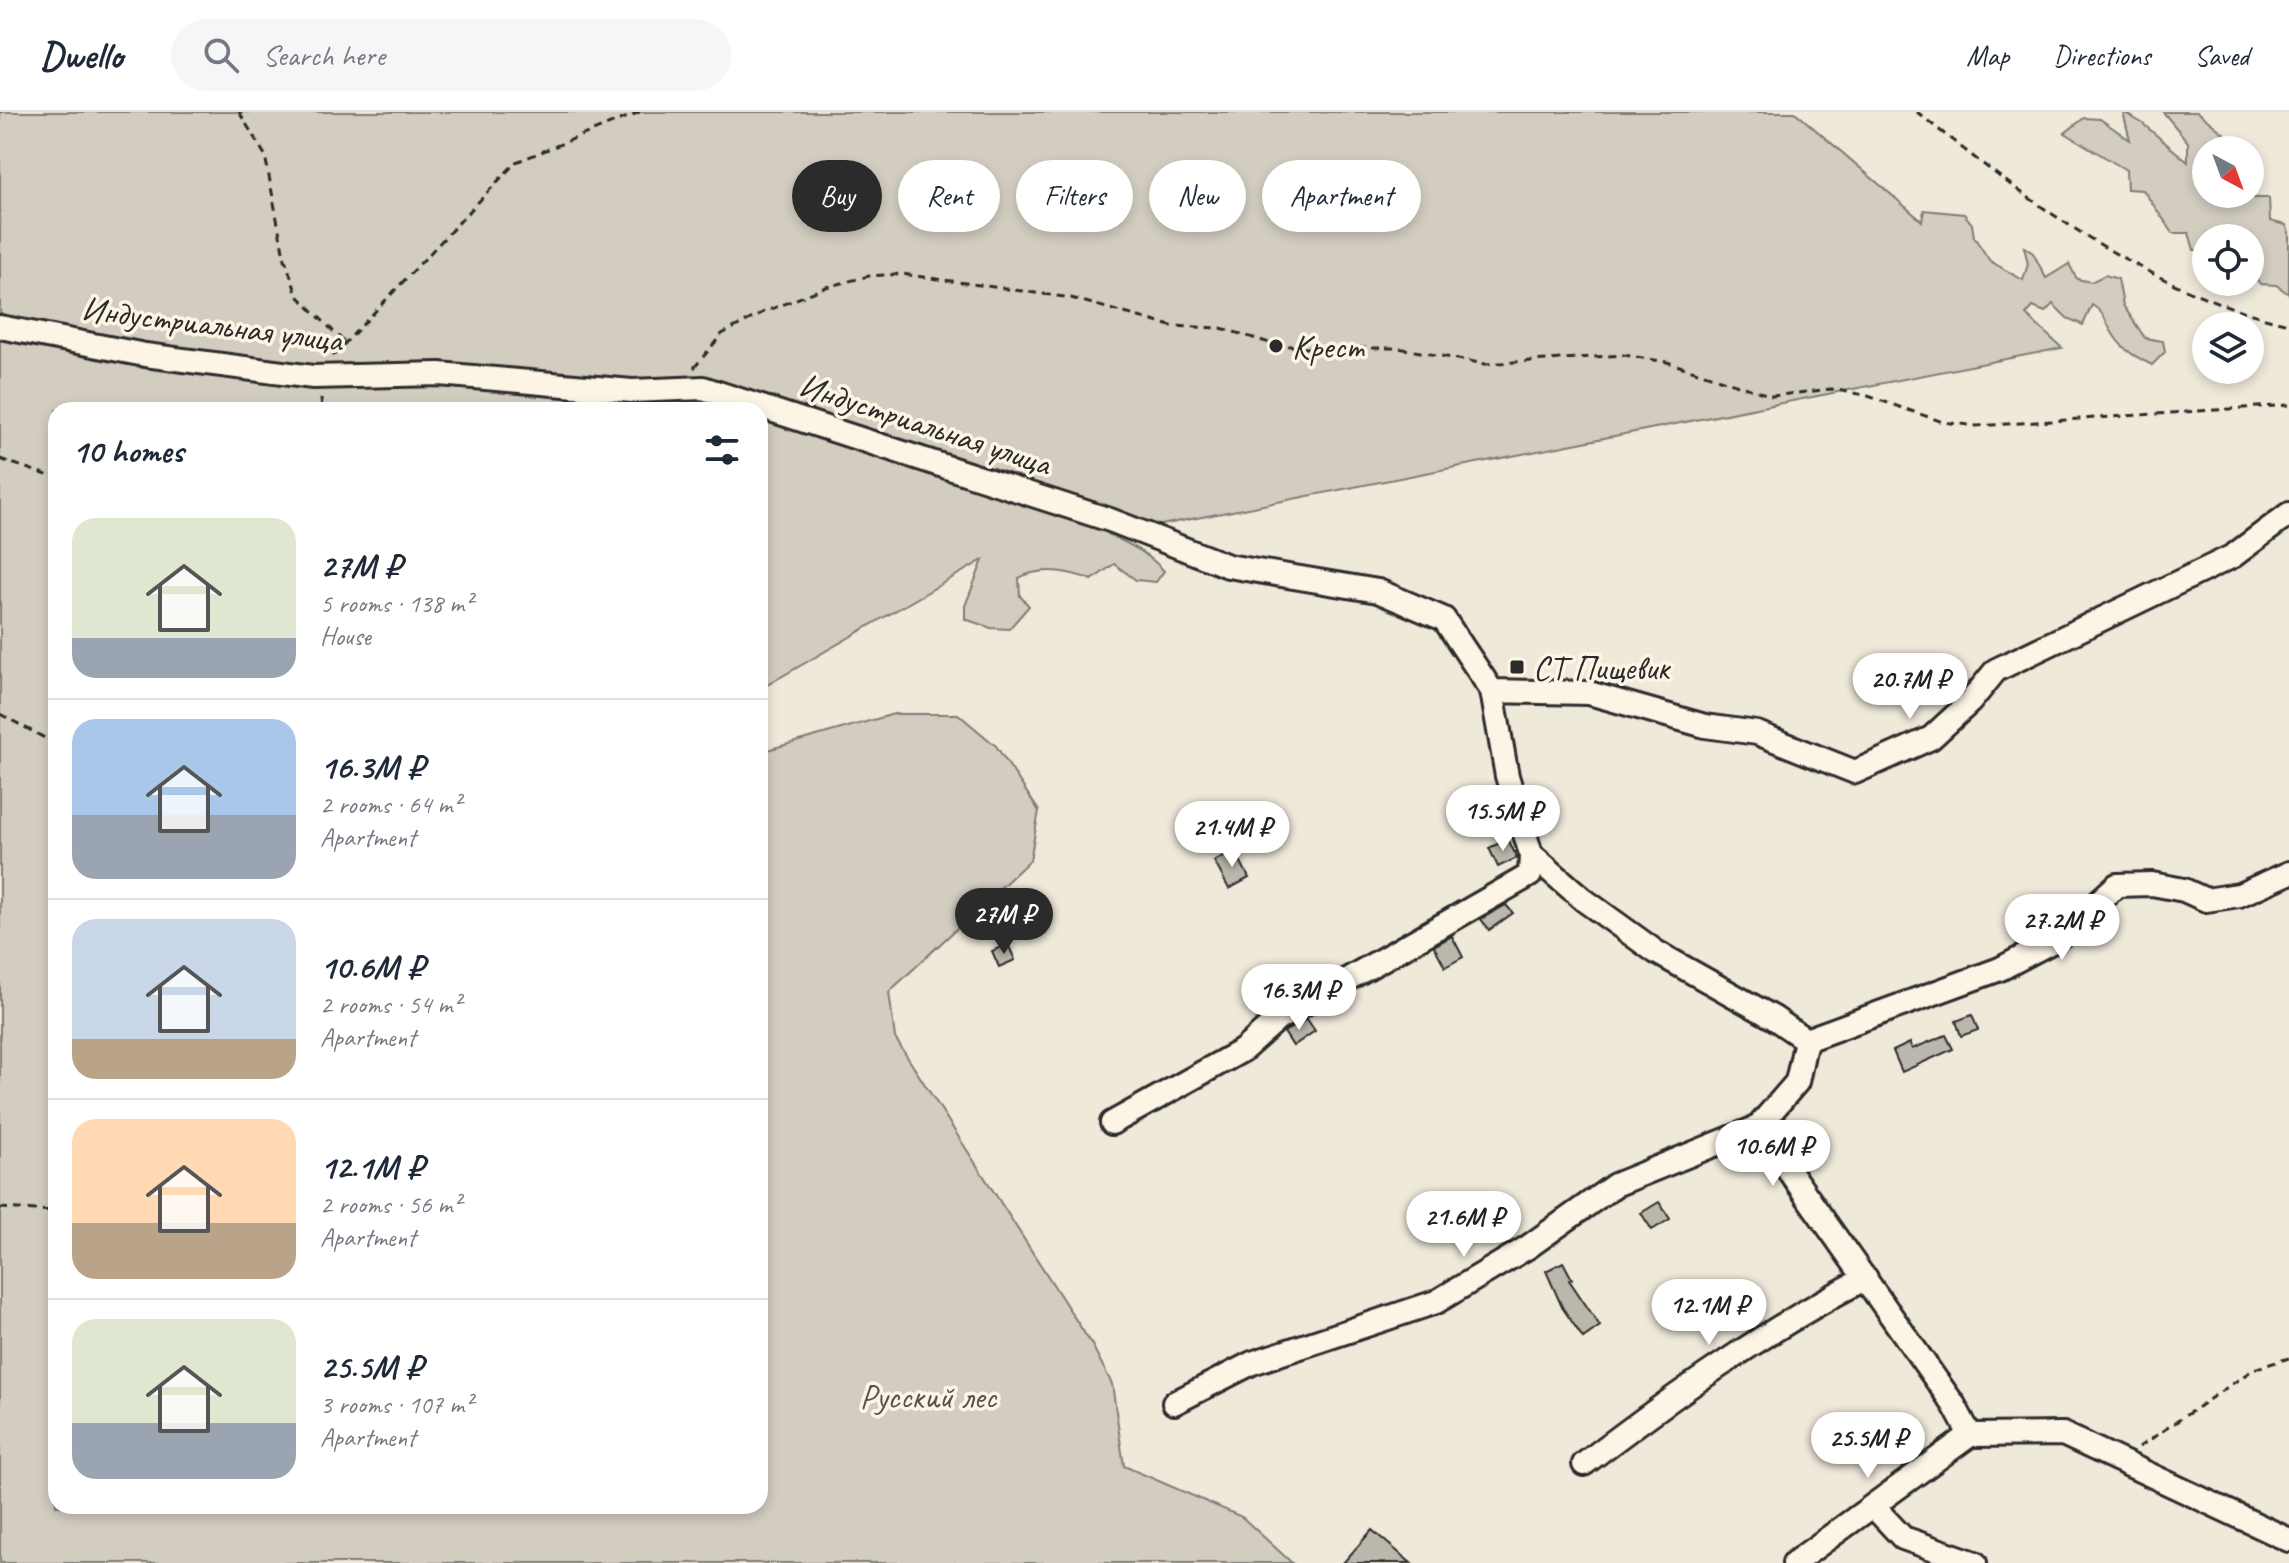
<!DOCTYPE html>
<meta charset="utf-8">
<style>
body{margin:0;font-family:Caveat,sans-serif;background:#f6f6f7;color:#1f2937;height:100vh;display:flex;flex-direction:column;font-size:30px;white-space:nowrap}
*{box-sizing:border-box;margin:0}
p{font-size:26px;color:#747a83}
.icon{flex:none;width:44px;height:44px;fill:none;stroke:currentColor;stroke-width:2;stroke-linecap:round;stroke-linejoin:round}
.map{position:relative;flex:1;overflow:hidden}
.sheet{position:absolute;left:48px;top:290px;width:720px;height:1112px;display:flex;flex-direction:column;background:#fff;border-radius:24px;box-shadow:0 4px 12px #0003}
.sheet>*{flex:none}
.hud{position:absolute;left:792px;top:48px;width:760px;height:72px;display:flex;gap:16px}
.needle{width:52px;rotate:139deg}
.buttons{position:absolute;left:2192px;top:24px;display:grid;gap:16px}
.buttons a{display:grid;place-items:center;width:72px;height:72px;border-radius:50%;background:#fff;box-shadow:0 4px 12px #0003;font-size:40px}
.price{position:absolute;translate:-50% -68px;padding:0 18px;border-radius:28px;background:#fff;color:#222;font-size:26px;line-height:52px;filter:drop-shadow(0 2px 4px #0008)}
.price::after{content:'';position:absolute;left:50%;top:48px;width:24px;height:18px;margin-left:-12px;background:inherit;clip-path:polygon(0 0,100% 0,50% 100%)}
.price.active{background:#2b2b2b;color:#fff}
ul{padding:0;list-style:none}
li{display:flex;align-items:center;gap:24px;height:200px;padding:0 24px}
li+li{border-top:2px solid #e0e1e3}
li span{display:grid;place-items:center;flex:none;width:224px;height:160px;border-radius:24px;color:#555}
li>.icon{margin-inline-start:auto}
span .icon{width:96px;height:96px;fill:#fffc;stroke-width:1}
li b{font-size:34px}
h2{display:flex;justify-content:space-between;align-items:center;height:96px;padding:0 24px;font-size:34px}
.chip{padding:0 28px;border-radius:36px;background:#fff;box-shadow:0 4px 12px #0003;font-size:28px;line-height:72px}
.chip.active{background:#2b2b2b;color:#fff}
header{display:flex;align-items:center;gap:48px;box-sizing:border-box;height:112px;padding:0 40px;background:#fff;border-bottom:2px solid #e0e1e3}
header strong{font-size:38px}
nav{display:flex;gap:44px;margin-inline-start:auto;font-size:28px}
.search{width:560px;height:72px;background:#f6f6f7;display:flex;align-items:center;gap:20px;box-sizing:border-box;padding:0 28px;border-radius:44px;color:#747a83;font-size:30px}
.map>svg:first-child{display:block}
</style>
<header>
<strong>Dwello</strong>
<div class="search"><svg class="icon" aria-label="search" viewBox="0 0 24 24"><circle cx="10" cy="10" r="6"/><path d="M15 15l6 6"/></svg>Search here</div>
<nav><a>Map</a><a>Directions</a><a>Saved</a></nav>
</header>
<div class="map">
<svg width="2289" height="1451" viewBox="0 0 2289 1451">
<rect width="100%" height="100%" fill="#efe9da"/>
<filter id="ink" filterUnits="userSpaceOnUse"><feTurbulence type="fractalNoise" baseFrequency=".0125" numOctaves="2"/><feDisplacementMap in="SourceGraphic" scale="16" xChannelSelector="R" yChannelSelector="G"/><feConvolveMatrix kernelMatrix="1 2 1 2 8 2 1 2 1" color-interpolation-filters="sRGB"/></filter>
<g filter="url(#ink)">
<path fill="#d2cdc0" stroke="#7e7c76" stroke-width="2" d="M0 0H1795L1922 109 1924 98 1964 102 1972 112 1974 125 1990 149 2023 168 2028 152 2024 135 2033 141 2046 166 2069 152 2077 167 2091 170 2105 163 2118 167 2123 193 2145 226 2163 229 2165 240 2152 253C2138 246 2124 239 2115 225 2106 213 2106 201 2092 193L2083 213 2067 206 2053 192 2045 200 2033 195 2026 203 2062 236 1110 423C1129 432 1148 441 1164 459L1156 470 1136 468 1114 452 1092 468C1068 459 1042 454 1019 466L1020 484 1029 494 1009 517 991 516 965 507V494L983 448 760 577V298H56V1394H760V640L894 602H958L996 634 1039 699 1030 748 889 880 895 926 1092 1233 1112 1272 1124 1354 1242 1405 1292 1451H0Z
M2123 0 2142 11 2188 50V30L2163 0H2197L2245 38H2206V82H2250V44C2260 59 2258 70 2252 86H2269L2270 109 2286 113 2289 120V182L2276 173 2260 172 2250 157V126H2206V138H2194L2189 121H2173L2143 78 2127 77 2126 58 2065 21 2084 6 2100 7 2130 28Z"/>
<path fill="#bcb7ac" stroke="#2b2b2b" stroke-width="2" d="M1508 727 1517 746 1498 755 1489 736Z
M1235 738 1249 766 1229 777 1214 749Z
M1506 793 1513 801 1489 818 1481 807Z
M1452 824 1463 845 1445 855 1434 834Z
M1008 832 1015 848 999 855 992 839Z
M1972 903 1978 918 1961 924 1956 909Z
M1307 907 1315 919 1293 934 1284 920Z
M1946 923 1953 937 1902 960 1893 939 1910 931 1912 937Z
M1659 1090 1670 1107 1652 1118 1641 1101Z
M1563 1150 1572 1167 1569 1168 1600 1214 1583 1226 1562 1195 1546 1159Z
M1372 1418 1411 1451H1343Z"/>
<g fill="none" stroke-linecap="round" stroke-linejoin="round">
<defs>
<path id="minor" d="M0 215 145 243 313 265 439 262 632 279 703 276 1110 408 1228 454 1378 479 1444 507 1492 579 1507 664 1531 742 1584 788 1656 840 1774 906 1806 928 1797 970 1758 1015 1954 1293 1970 1323 2063 1322 2289 1428
M1492 579 1589 581 1705 614 1757 621 1855 660 1931 626 1970 590 1996 558 2233 444 2289 402
M1806 928 2000 857 2057 827 2117 773 2152 772 2184 778 2206 788 2239 783 2289 761
M1112 1011 1243 938 1278 907 1530 763 1531 742
M1174 1291 1252 1251 1436 1190 1528 1135 1615 1073 1758 1015
M1584 1352C1673 1284 1766 1218 1866 1166
M1873 1394 1903 1426 1975 1451
M1794 1451 1970 1323"/>
</defs>
<use href="#minor" stroke="#2b2b2b" stroke-width="28"/>
<path stroke="#2b2b2b" stroke-width="3" stroke-dasharray="8 6" stroke-linecap="butt" d="M239 0 265 43 284 144 297 183 345 231
M1917 0C2027 89 2149 180 2289 212
M333 244 516 50 640 0
M694 256 722 222 764 200 826 175 869 164 902 162 1071 186 1171 214 1221 216 1273 232 1307 236H1398L1485 252 1624 243 1667 250 1772 284 1831 277 1865 283 1943 310 1977 314 2289 293
M321 286 322 298
M0 347 56 366
M0 602 56 632
M0 1096 56 1099
M2139 1335 2254 1257 2289 1246"/>
<use href="#minor" stroke="#fcf5e5" stroke-width="22"/>
</g>
</g>
<g fill="#2b2b2b" stroke="#fcf5e5" stroke-width="3">
<circle cx="1276" cy="234" r="8"/>
<rect x="1509" y="547" width="16" height="16" rx="4"/>
</g>
<g text-anchor="middle" dominant-baseline="central" stroke-width="7" stroke-linejoin="round" paint-order="stroke">
<g font-size="34" fill="#2b2b2b" stroke="#fcf5e5">
<text transform="translate(212 212) rotate(7)">Индустриальная улица</text>
<text transform="translate(925 312) rotate(18)">Индустриальная улица</text>
</g>
<g font-size="34" fill="#2b2b2b" stroke="#fcf5e5" text-anchor="start">
<text x="1292" y="234">Крест</text>
<text x="1533" y="555">СТ Пищевик</text>
</g>
<g font-size="34" fill="#555450" stroke="#fcf5e5">
<text x="928" y="1284">Русский лес</text>
</g>
</g>
</svg>
<div class="buttons">
<a><svg class="needle" viewBox="-14 -14 28 28"><path d="M0-13l5 13h-10z" fill="#e53935"/><path d="M0 13l5-13h-10z" fill="#747a83"/></svg></a>
<a><svg class="icon" aria-label="locate" viewBox="0 0 24 24"><circle cx="12" cy="12" r="6"/><path d="M12 2v4M12 18v4M2 12h4M18 12h4"/></svg></a>
<a><svg class="icon" aria-label="layers" viewBox="0 0 24 24"><path d="M12 4l9 5-9 5-9-5zM3 14l9 5 9-5"/></svg></a>
</div>
<b class="price" style="left:1910px;top:609px">20.7M ₽</b>
<b class="price" style="left:1503px;top:741px">15.5M ₽</b>
<b class="price" style="left:1232px;top:757px">21.4M ₽</b>
<b class="price active" style="left:1004px;top:844px">27M ₽</b>
<b class="price" style="left:2062px;top:850px">27.2M ₽</b>
<b class="price" style="left:1299px;top:920px">16.3M ₽</b>
<b class="price" style="left:1773px;top:1076px">10.6M ₽</b>
<b class="price" style="left:1464px;top:1147px">21.6M ₽</b>
<b class="price" style="left:1709px;top:1235px">12.1M ₽</b>
<b class="price" style="left:1868px;top:1368px">25.5M ₽</b>
<div class="hud">
<a class="chip active">Buy</a>
<a class="chip">Rent</a>
<a class="chip">Filters</a>
<a class="chip">New</a>
<a class="chip">Apartment</a>
</div>
<section class="sheet">
<h2>10 homes<svg class="icon" aria-label="filters" viewBox="0 0 24 24"><path d="M4 7h16M4 17h16"/><circle cx="9" cy="7" r="2"/><circle cx="15" cy="17" r="2"/></svg></h2>
<ul>
<li><span style="background:linear-gradient(#dfe7d0 75%,#9aa5b1 0)"><svg class="icon" aria-label="home" viewBox="0 0 24 24"><path d="M3 11l9-7 9 7M6 9v11h12V9"/></svg></span><div><b>27M ₽</b><p>5 rooms · 138 m²</p><p>House</p></div></li>
<li><span style="background:linear-gradient(#a9c7e8 60%,#9aa5b1 0)"><svg class="icon" aria-label="home" viewBox="0 0 24 24"><path d="M3 11l9-7 9 7M6 9v11h12V9"/></svg></span><div><b>16.3M ₽</b><p>2 rooms · 64 m²</p><p>Apartment</p></div></li>
<li><span style="background:linear-gradient(#c9d6e8 75%,#b9a48a 0)"><svg class="icon" aria-label="home" viewBox="0 0 24 24"><path d="M3 11l9-7 9 7M6 9v11h12V9"/></svg></span><div><b>10.6M ₽</b><p>2 rooms · 54 m²</p><p>Apartment</p></div></li>
<li><span style="background:linear-gradient(#ffd9b3 65%,#b9a48a 0)"><svg class="icon" aria-label="home" viewBox="0 0 24 24"><path d="M3 11l9-7 9 7M6 9v11h12V9"/></svg></span><div><b>12.1M ₽</b><p>2 rooms · 56 m²</p><p>Apartment</p></div></li>
<li><span style="background:linear-gradient(#dfe7d0 65%,#9aa5b1 0)"><svg class="icon" aria-label="home" viewBox="0 0 24 24"><path d="M3 11l9-7 9 7M6 9v11h12V9"/></svg></span><div><b>25.5M ₽</b><p>3 rooms · 107 m²</p><p>Apartment</p></div></li>
</ul>
</section>
</div>
